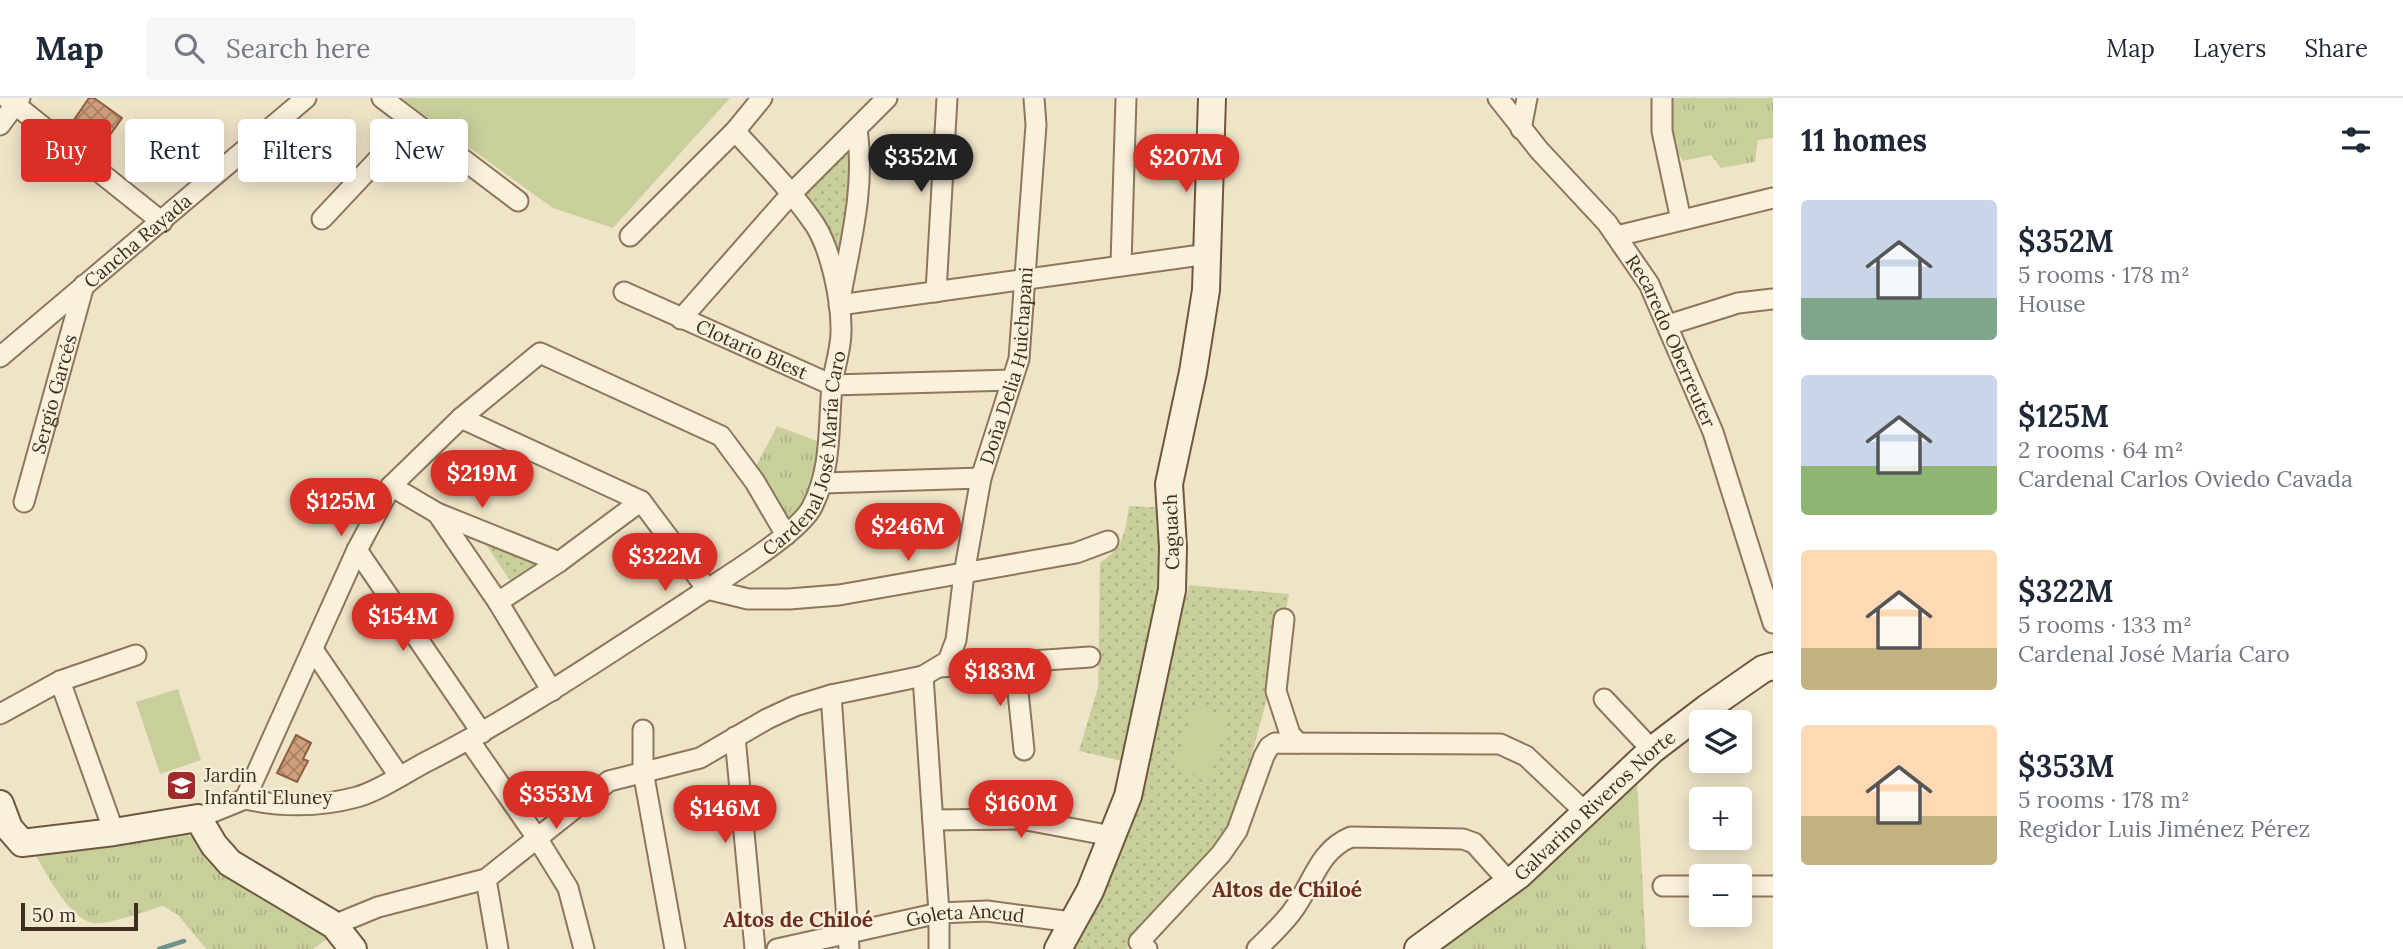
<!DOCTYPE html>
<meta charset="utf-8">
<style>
body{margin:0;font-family:Lora,serif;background:#f6f6f7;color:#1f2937;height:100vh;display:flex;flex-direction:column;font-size:26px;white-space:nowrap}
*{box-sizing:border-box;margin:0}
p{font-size:23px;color:#747a83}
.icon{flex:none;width:38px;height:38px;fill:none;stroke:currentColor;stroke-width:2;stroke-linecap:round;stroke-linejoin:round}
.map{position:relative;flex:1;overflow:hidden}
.side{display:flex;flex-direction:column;background:#fff;width:630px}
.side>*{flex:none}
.hud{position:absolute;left:21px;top:21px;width:665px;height:63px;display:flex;gap:14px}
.tools{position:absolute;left:1689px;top:612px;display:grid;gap:14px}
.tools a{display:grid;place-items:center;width:63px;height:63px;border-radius:7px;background:#fff;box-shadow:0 4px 18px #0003;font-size:35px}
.scale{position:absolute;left:21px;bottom:18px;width:117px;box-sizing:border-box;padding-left:7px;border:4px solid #3d2e20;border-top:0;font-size:19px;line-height:24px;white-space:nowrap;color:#3d2e20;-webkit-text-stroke:5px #f7eed8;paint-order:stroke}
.price{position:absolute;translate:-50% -60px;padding:0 16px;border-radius:24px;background:#d93025;color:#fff;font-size:23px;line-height:46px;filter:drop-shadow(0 2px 4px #0008)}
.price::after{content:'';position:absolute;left:50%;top:42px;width:21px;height:16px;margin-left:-10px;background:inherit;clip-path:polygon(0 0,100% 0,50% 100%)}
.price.current{background:#222;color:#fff}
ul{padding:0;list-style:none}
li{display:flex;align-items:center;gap:21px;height:175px;padding:0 28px}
li span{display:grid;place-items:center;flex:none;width:196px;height:140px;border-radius:7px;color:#555}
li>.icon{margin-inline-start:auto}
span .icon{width:84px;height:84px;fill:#fffc;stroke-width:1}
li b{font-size:30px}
h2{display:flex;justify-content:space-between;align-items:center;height:84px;padding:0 28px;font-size:30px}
.pill{padding:0 24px;border-radius:7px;background:#fff;box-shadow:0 4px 18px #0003;font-size:24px;line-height:63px}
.pill.current{background:#d93025;color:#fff}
header{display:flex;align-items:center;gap:42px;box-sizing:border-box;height:98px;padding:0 35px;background:#fff;border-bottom:2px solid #e0e1e3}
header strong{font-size:33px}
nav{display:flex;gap:38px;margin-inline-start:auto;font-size:24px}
.search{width:490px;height:63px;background:#f6f6f7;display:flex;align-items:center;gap:18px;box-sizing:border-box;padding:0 24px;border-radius:7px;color:#747a83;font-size:26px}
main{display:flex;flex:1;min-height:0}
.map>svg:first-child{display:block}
</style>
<header>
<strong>Map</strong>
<div class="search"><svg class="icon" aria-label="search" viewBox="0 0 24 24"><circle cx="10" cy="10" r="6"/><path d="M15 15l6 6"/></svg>Search here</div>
<nav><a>Map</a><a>Layers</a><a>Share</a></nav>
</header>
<main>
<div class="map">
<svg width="1773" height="851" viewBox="0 0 1773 851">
<defs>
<pattern id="grass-dots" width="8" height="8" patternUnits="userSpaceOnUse" patternTransform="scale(1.75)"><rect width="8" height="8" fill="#c9cf9b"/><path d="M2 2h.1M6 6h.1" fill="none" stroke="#aeb285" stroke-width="1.8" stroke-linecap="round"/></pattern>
<pattern id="park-tufts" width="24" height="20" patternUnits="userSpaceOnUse" patternTransform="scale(1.75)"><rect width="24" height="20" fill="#c9cf9b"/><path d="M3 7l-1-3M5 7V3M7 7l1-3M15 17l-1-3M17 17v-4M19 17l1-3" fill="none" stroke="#aeb285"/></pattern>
<pattern id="building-cross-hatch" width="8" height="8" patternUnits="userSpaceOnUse" patternTransform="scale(1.75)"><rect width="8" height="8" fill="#cf9f7d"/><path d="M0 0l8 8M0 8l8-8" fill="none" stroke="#a98266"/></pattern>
</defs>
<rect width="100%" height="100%" fill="#f0e4c8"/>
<path fill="url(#grass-dots)" d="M852 48 848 112 838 167 802 97Z
M1129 408 1171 410 1135 666 1079 653 1098 589 1100 465C1124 449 1125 435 1129 408Z
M482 441 545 468 514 488Z
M1189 487 1289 496 1271 586 1239 703 1225 735 1126 851H1072L1155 633Z"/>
<path fill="url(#park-tufts)" d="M1673 0H1773V40L1758 42 1755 64 1721 70 1711 57 1683 63 1670 42Z
M777 328 822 345 815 383 804 408 788 425 755 370Z
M1637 681 1646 851H1425Z
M182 735 195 740 211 764 225 775 328 840 313 851H206L178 817 163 808C149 812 106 828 93 825 69 820 48 778 36 758Z"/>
<path fill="#c9cf9b" d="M400 0H730L613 130 553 110Z
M178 591 201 662 160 676 136 604Z
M1195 608 1229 619 1208 681 1175 670Z"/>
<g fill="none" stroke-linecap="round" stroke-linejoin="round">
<path stroke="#6f938a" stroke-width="4.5" d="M159 851 184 843"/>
</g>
<path fill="url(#building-cross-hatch)" stroke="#8d5f41" stroke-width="2" d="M89 0H94L122 20 98 54 67 32Z
M296 637 311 645 303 661 308 663 297 684 277 675Z"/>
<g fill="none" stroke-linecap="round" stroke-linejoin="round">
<defs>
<g id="street">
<path d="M7 0 162 124"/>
<path d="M382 0 518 103"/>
<path id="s1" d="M1498 0 1539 52 1607 125 1649 186 1713 334 1773 525"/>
<path d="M1662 0V33L1681 122"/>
<path d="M0 27 20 0"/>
<path d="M1521 31 1527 0"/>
<path d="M857 32C866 90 849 150 839 207L1208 156"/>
<path d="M322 121 413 24"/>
<path d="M630 138 735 33 762 0"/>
<path d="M1617 138 1773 100"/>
<path d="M1121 166 1126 0"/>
<path id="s2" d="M624 194 832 287 1012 282"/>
<path d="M936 194 947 0"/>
<path d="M681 221 791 96 887 0"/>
<path d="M1668 227 1738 205 1773 201"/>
<path id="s3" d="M0 259 306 0"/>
<path d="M461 320 641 403 707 491 748 501H789L839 497 1076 455 1108 443"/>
<path d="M823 385 981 380"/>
<path d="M391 388 437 415 559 464"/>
<path id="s4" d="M24 404 84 187"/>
<path d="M437 415 498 504 552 593"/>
<path d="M357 452 482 635"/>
<path d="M498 504 559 464 641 403"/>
<path d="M1284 521 1276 593 1290 636 1298 645"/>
<path d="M314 553 399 678"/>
<path d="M1015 565 1024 652"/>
<path d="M940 569 1090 559"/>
<path d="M923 578 939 815V851"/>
<path d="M60 583 114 734"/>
<path d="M831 597 849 851"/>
<path d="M1604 601 1652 652"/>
<path d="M0 616 60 583 136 557"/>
<path d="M643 632V673L675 851"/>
<path d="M735 639 755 851"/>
<path d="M469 642 537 740 568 790 584 851"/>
<path id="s5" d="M245 701C282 709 320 709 357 699 378 693 404 676 424 665 515 619 599 562 685 506 714 486 798 437 812 409 832 370 828 330 832 288 834 269 842 250 841 230 841 201 831 152 815 127 792 93 762 63 735 33"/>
<path d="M198 720 245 701 357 452 391 388 461 320 540 255 721 338 755 384 786 437"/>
<path d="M933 722 1021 721 1112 738"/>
<path d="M486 781 498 851"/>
<path d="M1663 788H1701"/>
<path d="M1740 788H1773"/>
<path id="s6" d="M334 827 378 809 486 781 609 683 700 660 767 621 795 608 831 597 923 578 948 563 956 542 964 476 981 380 1019 261 1036 27 1034 0"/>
<path id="s7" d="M777 851 939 815 987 813 1072 824"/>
<path d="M1147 851 1139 844 1221 756 1237 733 1264 658 1269 649 1275 645 1500 646 1526 658 1586 715"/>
<path d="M1257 851C1269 839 1281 828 1291 815 1313 787 1317 753 1351 739L1463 741 1474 745 1510 785"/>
</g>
<g id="secondary">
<path d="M0 706 9 730 22 745 114 734 198 720 214 747 230 765 334 827 353 851"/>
<path d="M1058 851 1090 793 1128 698 1172 492 1173 449 1169 386 1193 274 1206 192 1212 0"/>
<path id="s8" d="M1418 851 1519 777 1652 652 1707 610 1763 571 1773 568"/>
</g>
</defs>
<use href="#street" stroke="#8d765c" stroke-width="23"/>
<use href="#secondary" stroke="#6f573f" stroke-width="30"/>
<use href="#street" stroke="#faf1dc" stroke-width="19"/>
<use href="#secondary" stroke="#faf1dc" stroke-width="26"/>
</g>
<defs>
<symbol id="school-square" viewBox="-11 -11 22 22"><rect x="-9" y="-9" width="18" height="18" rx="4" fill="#9e2a2b" stroke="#f7eed8"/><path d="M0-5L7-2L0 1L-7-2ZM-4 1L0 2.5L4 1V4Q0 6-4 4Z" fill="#fff"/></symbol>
</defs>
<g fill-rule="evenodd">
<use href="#school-square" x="164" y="670" width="35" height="35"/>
</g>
<g text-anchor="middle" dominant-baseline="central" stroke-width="5" stroke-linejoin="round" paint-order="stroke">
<g font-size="19" fill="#3d2e20" stroke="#f7eed8">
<text stroke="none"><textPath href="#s3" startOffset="180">Cancha Rayada</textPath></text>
<text stroke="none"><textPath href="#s1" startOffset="301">Recaredo Oberreuter</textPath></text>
<text stroke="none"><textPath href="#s2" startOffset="140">Clotario Blest</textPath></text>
<text stroke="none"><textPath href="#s6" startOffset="982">Doña Delia Huichapani</textPath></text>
<text stroke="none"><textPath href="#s4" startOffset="112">Sergio Garcés</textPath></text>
<text stroke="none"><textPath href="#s5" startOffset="702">Cardenal José María Caro</textPath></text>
<text transform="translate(1171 434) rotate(-92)">Caguach</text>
<text stroke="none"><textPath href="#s8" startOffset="228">Galvarino Riveros Norte</textPath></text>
<text stroke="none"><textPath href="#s7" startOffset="192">Goleta Ancud</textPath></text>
</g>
<g font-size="19" fill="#3d2e20" stroke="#f7eed8" text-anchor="start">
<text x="204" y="677">Jardin<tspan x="204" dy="22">Infantil Eluney</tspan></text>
</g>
<g font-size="21" font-weight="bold" fill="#6b2e1e" stroke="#f7eed8">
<text x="1287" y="791">Altos de Chiloé</text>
<text x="798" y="821">Altos de Chiloé</text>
</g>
</g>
</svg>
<div class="tools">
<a><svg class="icon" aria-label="layers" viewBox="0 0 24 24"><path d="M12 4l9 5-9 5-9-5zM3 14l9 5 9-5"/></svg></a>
<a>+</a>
<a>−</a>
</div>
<div class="scale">50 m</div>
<b class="price current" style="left:921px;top:96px">$352M</b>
<b class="price" style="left:1186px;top:96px">$207M</b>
<b class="price" style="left:482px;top:412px">$219M</b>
<b class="price" style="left:341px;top:440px">$125M</b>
<b class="price" style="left:908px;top:465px">$246M</b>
<b class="price" style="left:665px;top:495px">$322M</b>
<b class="price" style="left:403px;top:555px">$154M</b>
<b class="price" style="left:1000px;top:610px">$183M</b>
<b class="price" style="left:556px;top:733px">$353M</b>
<b class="price" style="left:1021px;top:742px">$160M</b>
<b class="price" style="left:725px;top:747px">$146M</b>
<div class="hud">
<a class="pill current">Buy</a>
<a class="pill">Rent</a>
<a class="pill">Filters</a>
<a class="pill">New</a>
</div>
</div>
<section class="side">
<h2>11 homes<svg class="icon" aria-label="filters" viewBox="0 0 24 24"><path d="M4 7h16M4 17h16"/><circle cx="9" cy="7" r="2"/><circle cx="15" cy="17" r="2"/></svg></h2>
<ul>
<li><span style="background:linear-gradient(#c9d6e8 70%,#7fa58c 0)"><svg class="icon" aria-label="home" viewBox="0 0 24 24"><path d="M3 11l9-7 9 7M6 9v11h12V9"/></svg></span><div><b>$352M</b><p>5 rooms · 178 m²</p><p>House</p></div></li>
<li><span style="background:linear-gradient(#c9d6e8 65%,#8fb573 0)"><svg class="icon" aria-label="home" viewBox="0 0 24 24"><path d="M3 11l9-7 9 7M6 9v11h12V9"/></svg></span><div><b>$125M</b><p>2 rooms · 64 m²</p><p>Cardenal Carlos Oviedo Cavada</p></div></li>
<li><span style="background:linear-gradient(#ffd9b3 70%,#c2b280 0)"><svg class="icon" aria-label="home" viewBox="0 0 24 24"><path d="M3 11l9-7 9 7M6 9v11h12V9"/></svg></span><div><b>$322M</b><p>5 rooms · 133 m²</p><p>Cardenal José María Caro</p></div></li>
<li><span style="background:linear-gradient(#ffd9b3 65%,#c2b280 0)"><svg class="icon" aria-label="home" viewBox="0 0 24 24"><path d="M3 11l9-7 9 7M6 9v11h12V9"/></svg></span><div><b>$353M</b><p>5 rooms · 178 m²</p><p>Regidor Luis Jiménez Pérez</p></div></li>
</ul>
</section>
</main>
